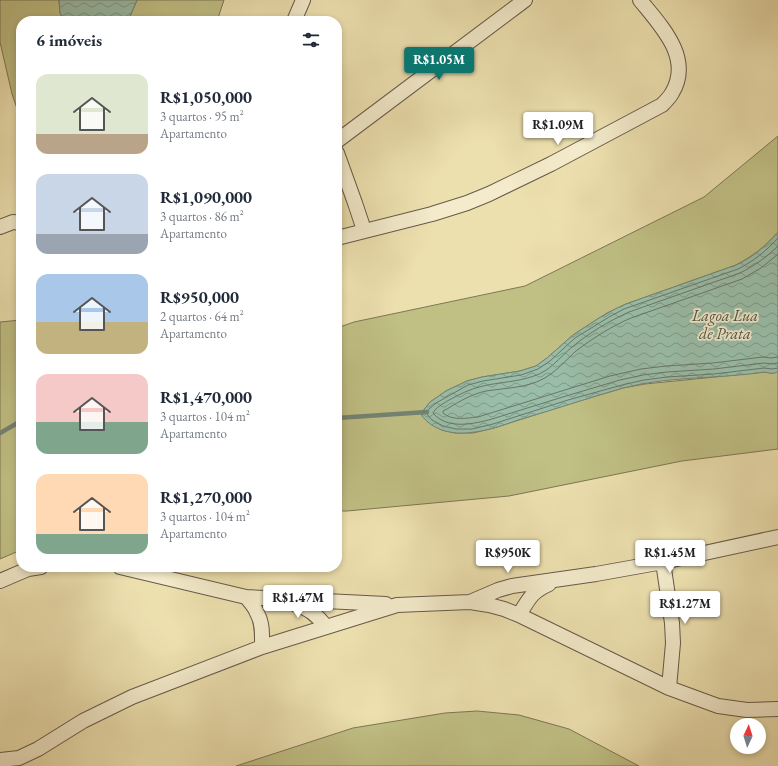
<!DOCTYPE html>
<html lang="pt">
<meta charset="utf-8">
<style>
body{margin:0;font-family:"EB Garamond",serif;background:#f2f2f3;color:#1f2937;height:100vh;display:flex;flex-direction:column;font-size:15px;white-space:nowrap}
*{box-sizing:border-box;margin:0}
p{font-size:13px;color:#747a83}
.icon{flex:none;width:22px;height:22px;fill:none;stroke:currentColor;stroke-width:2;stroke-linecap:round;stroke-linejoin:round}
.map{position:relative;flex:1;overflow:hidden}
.panel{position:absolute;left:16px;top:16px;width:326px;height:556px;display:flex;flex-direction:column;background:#fff;border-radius:16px;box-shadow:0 2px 6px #0003}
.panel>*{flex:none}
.needle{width:26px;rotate:4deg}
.controls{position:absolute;left:730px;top:718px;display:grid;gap:8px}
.controls a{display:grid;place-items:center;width:36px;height:36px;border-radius:50%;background:#fff;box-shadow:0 2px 6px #0003;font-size:20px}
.price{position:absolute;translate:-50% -34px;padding:0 9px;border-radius:4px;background:#fff;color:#222;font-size:13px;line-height:26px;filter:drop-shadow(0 1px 2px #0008)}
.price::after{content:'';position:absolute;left:50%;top:24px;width:12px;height:9px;margin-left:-6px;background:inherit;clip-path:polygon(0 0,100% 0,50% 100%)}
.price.selected{background:#0f766e;color:#fff}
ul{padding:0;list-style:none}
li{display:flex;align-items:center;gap:12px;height:100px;padding:0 20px}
li span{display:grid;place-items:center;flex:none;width:112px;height:80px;border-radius:12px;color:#555}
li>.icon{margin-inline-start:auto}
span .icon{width:48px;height:48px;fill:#fffc;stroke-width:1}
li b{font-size:17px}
h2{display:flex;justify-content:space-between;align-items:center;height:48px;padding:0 20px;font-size:17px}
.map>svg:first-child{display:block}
</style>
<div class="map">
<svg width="778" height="766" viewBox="0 0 778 766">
<defs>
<pattern id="water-waves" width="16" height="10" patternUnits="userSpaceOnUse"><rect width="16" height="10" fill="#99bda8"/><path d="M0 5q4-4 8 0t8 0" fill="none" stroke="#7e9a89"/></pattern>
</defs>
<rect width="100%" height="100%" fill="#ede0af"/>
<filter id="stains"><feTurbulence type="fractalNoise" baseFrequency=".005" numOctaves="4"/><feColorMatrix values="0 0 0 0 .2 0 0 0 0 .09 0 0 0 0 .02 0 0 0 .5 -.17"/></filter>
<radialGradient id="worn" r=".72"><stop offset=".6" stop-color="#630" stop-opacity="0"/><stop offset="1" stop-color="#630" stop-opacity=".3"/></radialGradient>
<path fill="#c0c085" stroke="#7d7756" d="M0 0H59L60 13 64 21H21V120L12 94 0 42Z
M137 0H224L217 21H128Z
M778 136V232C766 246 753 256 736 265L626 304 607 313 573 335 547 358 536 366 520 371 482 377 467 381 446 391 430 402 423 411 422 416 430 423 442 430 455 433H473L494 428 569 404 623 388 645 384 765 372C770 373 774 374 778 371V449L682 461 509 496 347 511H337V328L354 322 525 286 704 197Z
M21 320V550L0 559V322Z
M477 711 519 715 569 729 639 766H236L353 728 445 713Z"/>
<path fill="url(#water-waves)" stroke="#738475" d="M59 0H137L128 21H64L60 13Z
M778 232V371C774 375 770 373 765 372 718 379 669 376 623 388 588 398 553 410 518 420 501 426 484 432 465 433 449 434 432 429 422 416L423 411 430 402 446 391 467 381 482 377 520 371 536 366 547 358 573 335 599 318 617 308 626 304 736 265C753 257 766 246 778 232Z"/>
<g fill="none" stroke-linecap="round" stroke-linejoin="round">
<path stroke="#6a7668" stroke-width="1" d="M778 238C766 251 754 261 738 269L624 309 609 317 575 338 550 361 538 369 521 375 483 381 468 385 436 403 429 409 426 413 432 420 443 426 456 429H472L493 424 568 400 622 385 644 380 667 377 714 374 764 368 772 369 778 368
M778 246C767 257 754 266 740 273L629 312C609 321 589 333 572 347 559 358 550 371 534 376 517 382 500 382 483 386 470 389 460 394 449 400 443 404 436 407 433 413 447 430 474 424 492 419L566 396 620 380 643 375 667 372 714 369 764 363 772 364 778 363
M778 254 761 268 742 279 631 318C612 326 593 338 576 351 565 361 556 372 543 379 526 388 505 388 486 391 472 394 460 401 447 409L443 411V413C452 421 467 418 478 417L610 376 641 369 666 366 713 363 763 357 771 358 778 357"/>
<path stroke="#738475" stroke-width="4.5" d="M337 418 427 412
M0 433 21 421"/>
<defs>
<path id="street" d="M294 21 303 0
M337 141 525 0
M337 153 355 203 364 230
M0 227 13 222 21 223
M337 238 432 214 467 203 489 194 551 164 662 105C666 101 670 97 672 93 693 58 661 26 640 0
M663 562 672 623 673 643 669 688
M120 567 246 597 386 604
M0 581 28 569 41 567
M246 597C250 602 255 607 257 613 263 623 262 636 262 647
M470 602 498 590 512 586 596 574 663 562 778 537
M292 603C307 607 317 614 326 627
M519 615C529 599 531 592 549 584
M0 760 19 758 38 749 83 721 132 697 262 647 397 605 470 602 489 605 504 609 519 615 669 688 718 706 747 710 778 709"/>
</defs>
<use href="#street" stroke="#675a4a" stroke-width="16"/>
<use href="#street" stroke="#f3ebcb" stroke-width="14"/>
</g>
<g text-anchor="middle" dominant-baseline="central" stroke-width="3.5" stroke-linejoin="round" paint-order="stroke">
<g font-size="16" font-style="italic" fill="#525248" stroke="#f3ebcb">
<text x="725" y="315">Lagoa Lua<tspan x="725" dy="18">de Prata</tspan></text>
</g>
</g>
<rect width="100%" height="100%" filter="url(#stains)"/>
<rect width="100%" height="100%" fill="url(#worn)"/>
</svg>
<div class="controls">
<a><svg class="needle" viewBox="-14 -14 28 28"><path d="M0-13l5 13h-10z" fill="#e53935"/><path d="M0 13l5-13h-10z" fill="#747a83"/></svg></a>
</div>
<b class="price selected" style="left:439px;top:81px">R$1.05M</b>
<b class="price" style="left:558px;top:146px">R$1.09M</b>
<b class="price" style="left:508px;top:574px">R$950K</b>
<b class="price" style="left:670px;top:574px">R$1.45M</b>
<b class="price" style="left:298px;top:619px">R$1.47M</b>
<b class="price" style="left:685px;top:625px">R$1.27M</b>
<section class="panel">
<h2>6 imóveis<svg class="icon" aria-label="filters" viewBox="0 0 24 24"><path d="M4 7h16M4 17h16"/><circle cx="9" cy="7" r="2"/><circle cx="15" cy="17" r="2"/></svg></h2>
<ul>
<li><span style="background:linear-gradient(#dfe7d0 75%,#b9a48a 0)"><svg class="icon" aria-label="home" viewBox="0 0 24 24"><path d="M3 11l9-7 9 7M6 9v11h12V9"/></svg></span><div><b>R$1,050,000</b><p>3 quartos · 95 m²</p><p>Apartamento</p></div></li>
<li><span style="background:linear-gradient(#c9d6e8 75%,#9aa5b1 0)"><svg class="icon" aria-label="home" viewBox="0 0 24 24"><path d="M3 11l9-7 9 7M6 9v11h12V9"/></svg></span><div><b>R$1,090,000</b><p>3 quartos · 86 m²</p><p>Apartamento</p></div></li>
<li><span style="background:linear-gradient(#a9c7e8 60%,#c2b280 0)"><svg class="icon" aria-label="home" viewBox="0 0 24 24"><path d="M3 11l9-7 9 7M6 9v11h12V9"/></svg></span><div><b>R$950,000</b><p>2 quartos · 64 m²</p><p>Apartamento</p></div></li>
<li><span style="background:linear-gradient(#f6c9c9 60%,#7fa58c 0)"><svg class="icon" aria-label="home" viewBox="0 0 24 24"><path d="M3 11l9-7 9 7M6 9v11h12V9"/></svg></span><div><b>R$1,470,000</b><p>3 quartos · 104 m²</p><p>Apartamento</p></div></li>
<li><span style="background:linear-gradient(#ffd9b3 75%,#7fa58c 0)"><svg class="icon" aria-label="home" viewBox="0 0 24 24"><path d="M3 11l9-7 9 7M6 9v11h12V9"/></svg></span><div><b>R$1,270,000</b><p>3 quartos · 104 m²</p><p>Apartamento</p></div></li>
</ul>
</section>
</div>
